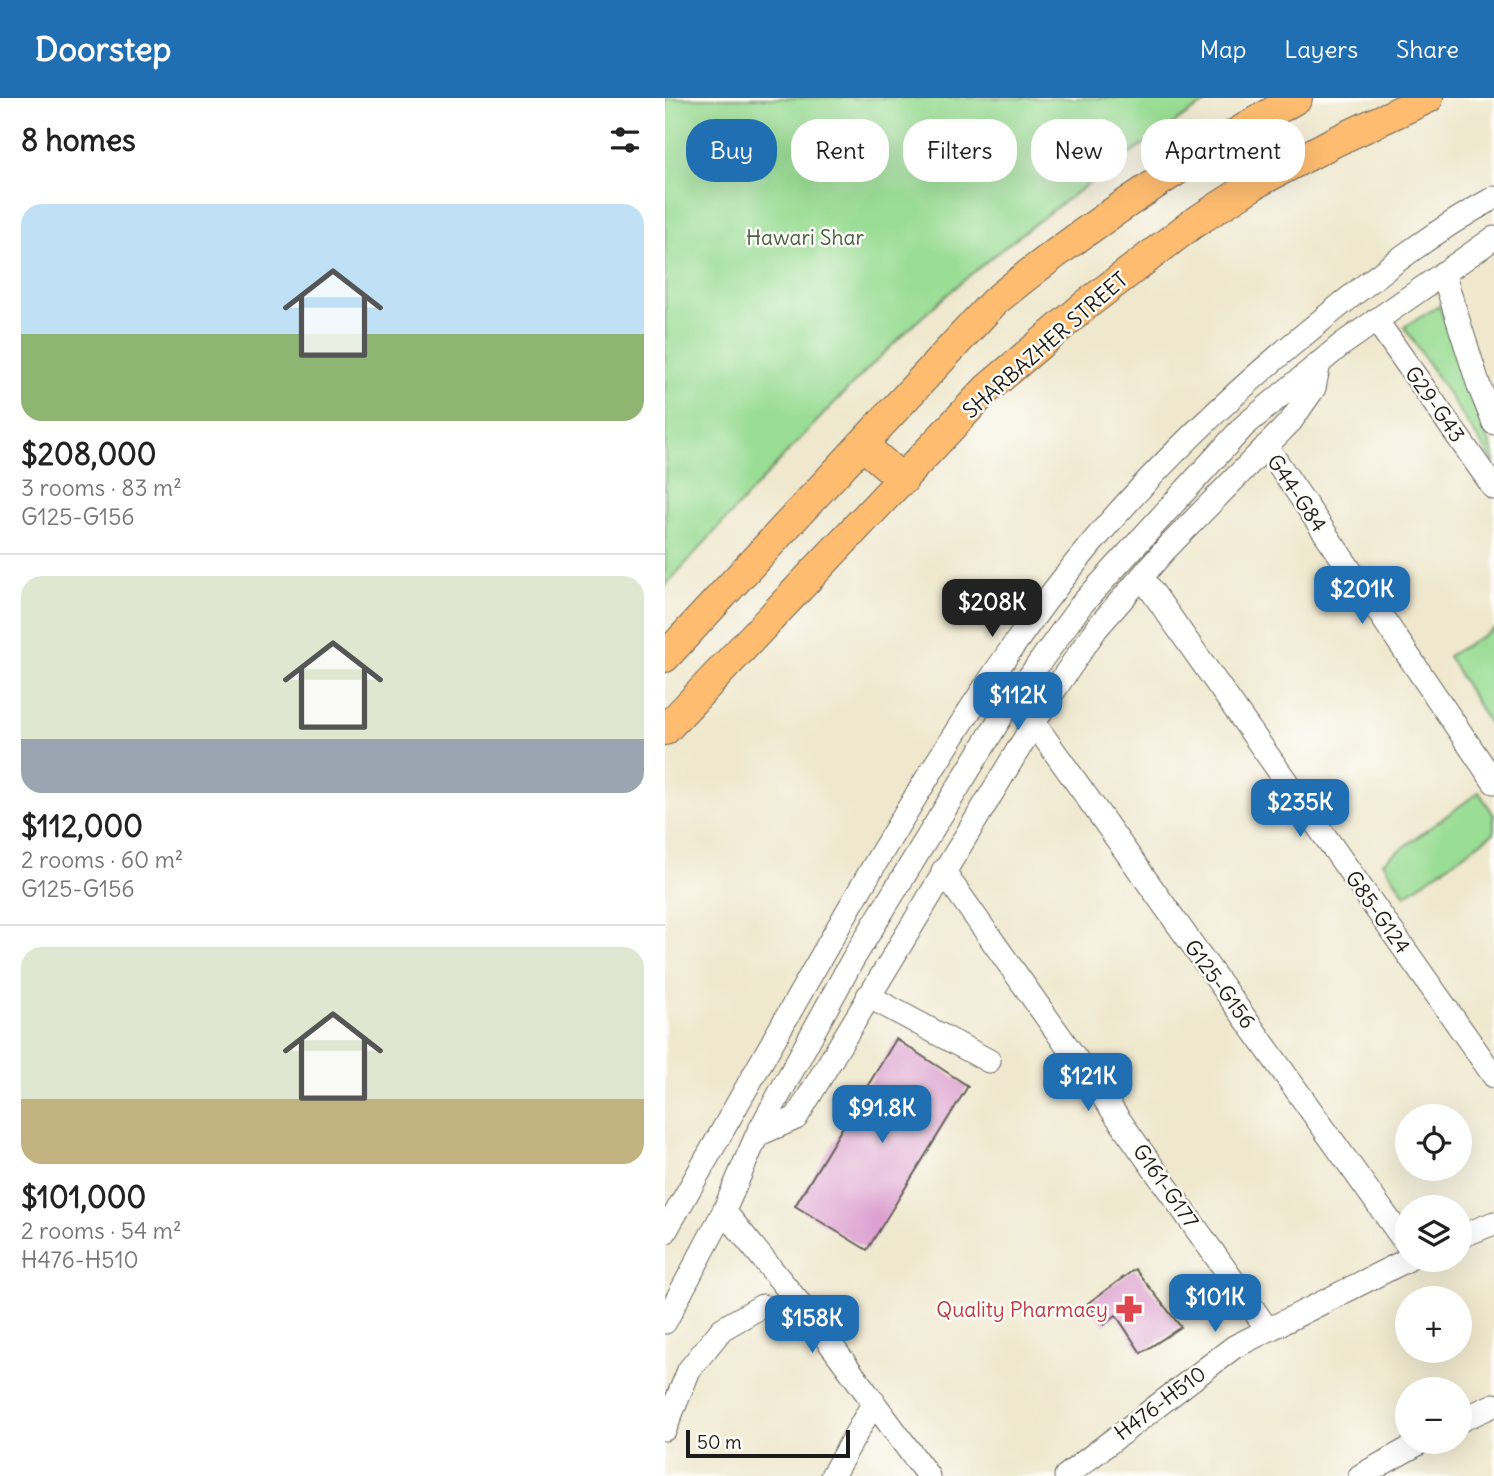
<!DOCTYPE html>
<meta charset="utf-8">
<style>
body{margin:0;font-family:Delius,sans-serif;background:#f2f2f2;color:#222;height:100vh;display:flex;flex-direction:column;font-size:26px;white-space:nowrap}
*{box-sizing:border-box;margin:0}
p{font-size:23px;color:#767676}
.icon{flex:none;width:38px;height:38px;fill:none;stroke:currentColor;stroke-width:2;stroke-linecap:round;stroke-linejoin:round}
.map{position:relative;flex:1;overflow:hidden}
.side{display:flex;flex-direction:column;background:#fff;width:665px}
.side>*{flex:none}
.guide{position:absolute;left:21px;top:21px;width:665px;height:63px;display:flex;gap:14px}
.buttons{position:absolute;left:730px;top:1006px;display:grid;gap:14px}
.buttons a{display:grid;place-items:center;width:77px;height:77px;border-radius:50%;background:#fff;box-shadow:0 7px 28px #0002;font-size:35px}
.scale{position:absolute;left:21px;bottom:18px;width:164px;box-sizing:border-box;padding-left:7px;border:4px solid #1c1c1c;border-top:0;font-size:19px;line-height:24px;white-space:nowrap;color:#1c1c1c;-webkit-text-stroke:5px #fdfcf7;paint-order:stroke}
.price{position:absolute;translate:-50% -60px;padding:0 16px;border-radius:14px;background:#1f6fb2;color:#fff;font-size:23px;line-height:46px;filter:drop-shadow(0 2px 4px #0008)}
.price::after{content:'';position:absolute;left:50%;top:42px;width:21px;height:16px;margin-left:-10px;background:inherit;clip-path:polygon(0 0,100% 0,50% 100%)}
.price.on{background:#222;color:#fff}
ul{padding:0;list-style:none}
li{display:grid;align-content:center;gap:14px;height:371px;padding:0 21px}
li+li{border-top:2px solid #e0e0e0}
li span{display:grid;place-items:center;height:217px;border-radius:21px;color:#555}
li>.icon{margin-inline-start:auto}
span .icon{width:126px;height:126px;fill:#fffc;stroke-width:1}
li b{font-size:30px}
h2{display:flex;justify-content:space-between;align-items:center;height:84px;padding:0 21px;font-size:30px}
.tag{padding:0 24px;border-radius:28px;background:#fff;box-shadow:0 7px 28px #0002;font-size:24px;line-height:63px}
.tag.on{background:#1f6fb2;color:#fff}
header{display:flex;align-items:center;gap:42px;box-sizing:border-box;height:98px;padding:0 35px;background:#1f6fb2;color:#fff}
header strong{font-size:33px}
nav{display:flex;gap:38px;margin-inline-start:auto;font-size:24px}
main{display:flex;flex:1;min-height:0}
.map>svg:first-child{display:block}
</style>
<header>
<strong>Doorstep</strong>
<nav><a>Map</a><a>Layers</a><a>Share</a></nav>
</header>
<main>
<section class="side">
<h2>8 homes<svg class="icon" aria-label="filters" viewBox="0 0 24 24"><path d="M4 7h16M4 17h16"/><circle cx="9" cy="7" r="2"/><circle cx="15" cy="17" r="2"/></svg></h2>
<ul>
<li><span style="background:linear-gradient(#bfe0f5 60%,#8fb573 0)"><svg class="icon" aria-label="home" viewBox="0 0 24 24"><path d="M3 11l9-7 9 7M6 9v11h12V9"/></svg></span><div><b>$208,000</b><p>3 rooms · 83 m²</p><p>G125-G156</p></div></li>
<li><span style="background:linear-gradient(#dfe7d0 75%,#9aa5b1 0)"><svg class="icon" aria-label="home" viewBox="0 0 24 24"><path d="M3 11l9-7 9 7M6 9v11h12V9"/></svg></span><div><b>$112,000</b><p>2 rooms · 60 m²</p><p>G125-G156</p></div></li>
<li><span style="background:linear-gradient(#dfe7d0 70%,#c2b280 0)"><svg class="icon" aria-label="home" viewBox="0 0 24 24"><path d="M3 11l9-7 9 7M6 9v11h12V9"/></svg></span><div><b>$101,000</b><p>2 rooms · 54 m²</p><p>H476-H510</p></div></li>
</ul>
</section>
<div class="map">
<svg width="829" height="1378" viewBox="0 0 829 1378">
<rect width="100%" height="100%" fill="#fdfcf7"/>
<filter id="ink" filterUnits="userSpaceOnUse"><feTurbulence type="fractalNoise" baseFrequency=".0143" numOctaves="2"/><feDisplacementMap in="SourceGraphic" scale="14" xChannelSelector="R" yChannelSelector="G"/><feConvolveMatrix kernelMatrix="1 2 1 2 8 2 1 2 1" color-interpolation-filters="sRGB"/></filter>
<filter id="wash" filterUnits="userSpaceOnUse"><feTurbulence type="fractalNoise" baseFrequency=".00686" numOctaves="4" result="noise"/><feDisplacementMap in="SourceGraphic" scale="28" xChannelSelector="R" yChannelSelector="G"/><feGaussianBlur stdDeviation="1.57" result="paint"/><feColorMatrix in="noise" values="0 0 0 0 0 0 0 0 0 0 0 0 0 0 0 0 0 1.4 0 .05"/><feComposite in="paint" operator="in"/></filter>
<g filter="url(#wash)">
<rect width="100%" height="100%" fill="#efe8ce"/>
<path fill="#9add94" stroke="#5b7c58" stroke-width="2" d="M0 0H550L528 12C435 77 341 142 257 219 166 303 84 397 0 488Z
M774 208 829 357V365L739 229Z
M829 531V620L823 624 783 558Z
M814 694 829 717V735L740 797 718 764Z"/>
<g id="blocks">
<path fill="#dda0d0" d="M231 941 303 988 202 1152 130 1108Z
M470 1171 516 1229 476 1255 451 1217 439 1227 423 1205Z"/>
</g>
</g>
<g filter="url(#ink)">
<use href="#blocks" fill-opacity="0" stroke="#66635a" stroke-width="2"/>
<g fill="none" stroke-linecap="round" stroke-linejoin="round">
<defs>
<path id="minor" d="M778 175 814 288 829 325
M711 222 829 390
M601 348 829 684
M477 479 829 978
M369 625 742 1147
M278 773 603 1232
M203 898 324 963
M92 1037 131 1020 386 597 431 531 500 452 626 323 649 290 654 265
M59 1113 147 1221 263 1378
M0 1134C71 1009 141 883 214 759 279 651 345 543 426 446 495 364 575 288 658 221 712 177 768 133 829 100
M794 1139 829 1125
M0 1224 59 1113 92 1037 188 861 341 611 416 507 579 328 676 247 829 140
M794 1323 829 1307
M0 1331 24 1272 57 1231 97 1208 147 1221
M167 1378 209 1304
M401 1378 569 1249 742 1162
M695 1378 756 1344"/>
<path id="major" d="M197 346 238 382
M0 559 329 204C423 126 526 60 632 0
M0 632 322 291 422 206 527 126 593 84 669 44 763 0"/>
</defs>
<use href="#minor" stroke="#66635a" stroke-width="25"/>
<use href="#major" stroke="#66635a" stroke-width="32"/>
<use href="#minor" stroke="#fff" stroke-width="23"/>
<use href="#major" stroke="#fdbc70" stroke-width="30"/>
</g>
</g>
<defs>
<symbol id="pharmacy-bare" viewBox="-9 -9 18 18"><path d="M-2-6h4v4h4v4h-4v4h-4v-4h-4v-4h4Z" fill="#e0444e" stroke="#fdfcf7" stroke-width="2.5" paint-order="stroke"/></symbol>
</defs>
<g fill-rule="evenodd">
<use href="#pharmacy-bare" x="445" y="1192" width="38" height="38"/>
</g>
<g text-anchor="middle" dominant-baseline="central" stroke-width="5" stroke-linejoin="round" paint-order="stroke">
<g font-size="21" fill="#486046" stroke="#fdfcf7">
<text x="140" y="139">Hawari Shar</text>
</g>
<g font-size="21" fill="#1c1c1c" stroke="#fdfcf7">
<text transform="translate(380 247) rotate(-41)">SHARBAZHER STREET</text>
<text transform="translate(770 306) rotate(55)">G29-G43</text>
<text transform="translate(632 395) rotate(56)">G44-G84</text>
<text transform="translate(713 814) rotate(55)">G85-G124</text>
<text transform="translate(555 886) rotate(54)">G125-G156</text>
<text transform="translate(501 1088) rotate(55)">G161-G177</text>
<text transform="translate(495 1305) rotate(-37)">H476-H510</text>
</g>
<g font-size="21" fill="#be3a42" stroke="#fdfcf7" text-anchor="end">
<text x="443" y="1211">Quality Pharmacy</text>
</g>
</g>
</svg>
<div class="buttons">
<a><svg class="icon" aria-label="locate" viewBox="0 0 24 24"><circle cx="12" cy="12" r="6"/><path d="M12 2v4M12 18v4M2 12h4M18 12h4"/></svg></a>
<a><svg class="icon" aria-label="layers" viewBox="0 0 24 24"><path d="M12 4l9 5-9 5-9-5zM3 14l9 5 9-5"/></svg></a>
<a>+</a>
<a>−</a>
</div>
<div class="scale">50 m</div>
<b class="price" style="left:697px;top:528px">$201K</b>
<b class="price on" style="left:327px;top:541px">$208K</b>
<b class="price" style="left:353px;top:634px">$112K</b>
<b class="price" style="left:635px;top:741px">$235K</b>
<b class="price" style="left:423px;top:1015px">$121K</b>
<b class="price" style="left:217px;top:1047px">$91.8K</b>
<b class="price" style="left:550px;top:1236px">$101K</b>
<b class="price" style="left:147px;top:1257px">$158K</b>
<div class="guide">
<a class="tag on">Buy</a>
<a class="tag">Rent</a>
<a class="tag">Filters</a>
<a class="tag">New</a>
<a class="tag">Apartment</a>
</div>
</div>
</main>
